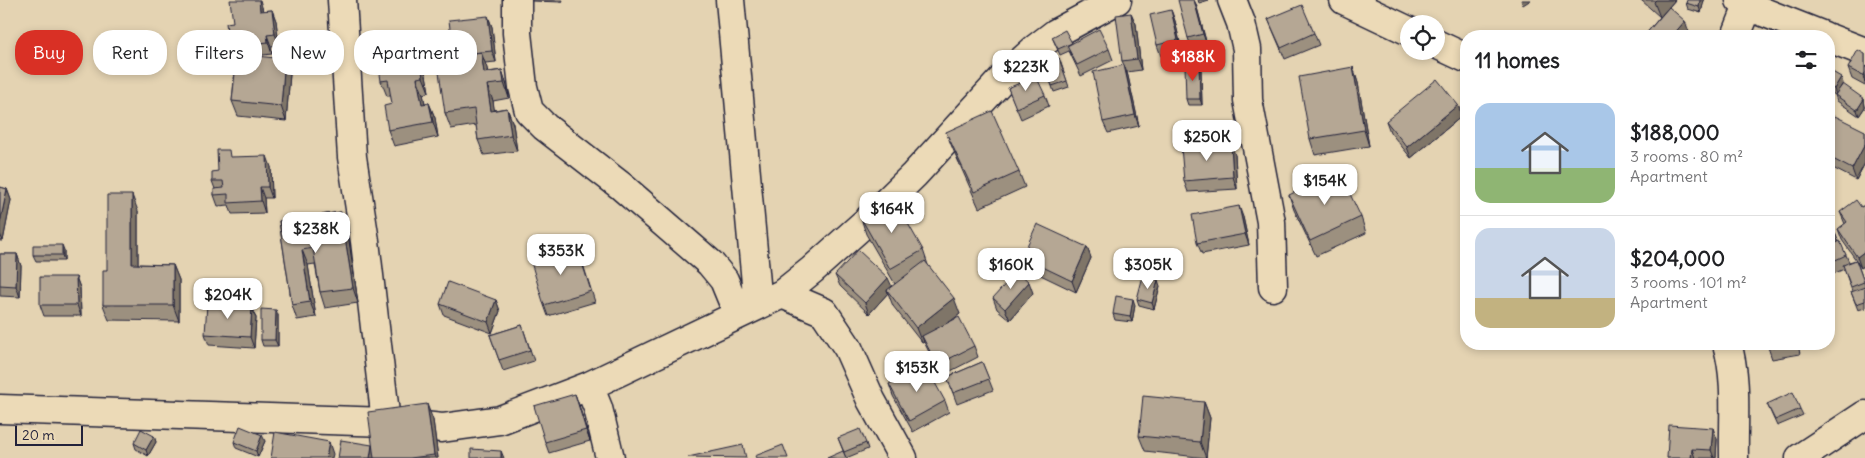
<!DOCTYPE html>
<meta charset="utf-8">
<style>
body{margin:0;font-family:Delius,sans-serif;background:#f2f2f2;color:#202124;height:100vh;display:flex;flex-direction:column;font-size:19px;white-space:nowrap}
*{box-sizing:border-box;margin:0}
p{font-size:16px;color:#757577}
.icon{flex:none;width:28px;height:28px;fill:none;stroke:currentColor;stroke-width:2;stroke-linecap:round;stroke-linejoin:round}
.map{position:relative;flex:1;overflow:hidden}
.details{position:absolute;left:1460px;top:30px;width:375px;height:320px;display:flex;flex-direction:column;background:#fff;border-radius:20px;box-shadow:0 2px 8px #0003}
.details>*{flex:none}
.guide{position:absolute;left:15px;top:30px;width:475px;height:45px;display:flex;gap:10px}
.buttons{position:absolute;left:1400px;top:15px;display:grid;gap:10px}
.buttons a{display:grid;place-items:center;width:45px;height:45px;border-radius:50%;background:#fff;box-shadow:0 2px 8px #0003;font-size:25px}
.scale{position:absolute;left:15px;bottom:12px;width:68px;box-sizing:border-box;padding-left:5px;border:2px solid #22223b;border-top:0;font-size:14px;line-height:18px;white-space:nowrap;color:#22223b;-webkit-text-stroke:4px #ecdab7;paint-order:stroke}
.price{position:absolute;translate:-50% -42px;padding:0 11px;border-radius:10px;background:#fff;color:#222;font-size:16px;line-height:32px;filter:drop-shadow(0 1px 2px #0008)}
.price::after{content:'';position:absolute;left:50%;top:30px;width:15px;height:11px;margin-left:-8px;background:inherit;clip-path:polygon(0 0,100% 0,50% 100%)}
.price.on{background:#d93025;color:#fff}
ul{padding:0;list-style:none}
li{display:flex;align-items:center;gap:15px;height:125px;padding:0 15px}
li+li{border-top:1px solid #e0e0e0}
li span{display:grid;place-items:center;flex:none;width:140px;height:100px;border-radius:15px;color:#555}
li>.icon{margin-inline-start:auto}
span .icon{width:60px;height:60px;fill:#fffc;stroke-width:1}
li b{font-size:21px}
h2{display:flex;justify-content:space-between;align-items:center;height:60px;padding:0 15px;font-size:21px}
.tag{padding:0 18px;border-radius:20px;background:#fff;box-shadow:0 2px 8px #0003;font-size:18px;line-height:45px}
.tag.on{background:#d93025;color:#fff}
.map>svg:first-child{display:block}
</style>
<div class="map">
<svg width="1865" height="458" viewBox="0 0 1865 458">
<rect width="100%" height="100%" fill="#e4d3b2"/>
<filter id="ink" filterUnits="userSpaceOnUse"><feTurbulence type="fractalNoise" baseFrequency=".02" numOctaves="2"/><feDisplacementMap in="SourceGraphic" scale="10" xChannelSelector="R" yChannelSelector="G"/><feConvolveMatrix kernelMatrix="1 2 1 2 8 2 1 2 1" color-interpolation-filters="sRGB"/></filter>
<g filter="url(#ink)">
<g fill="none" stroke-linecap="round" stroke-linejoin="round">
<defs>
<path id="minor" d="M342 0 352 157 365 241 386 422
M517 0V33L523 87 529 111 545 127 621 186 710 263 724 280 738 314
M730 0 758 305
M1232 0 1241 23 1247 49 1248 100 1271 222 1273 287
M1344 0 1409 31
M1740 0 1748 6 1824 36
M1736 36 1748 6
M1829 38 1865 52
M1436 44 1466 58
M782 294 824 312 848 348 871 400 903 458
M1727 344C1738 380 1733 420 1734 458
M589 386 598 408 610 458
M0 409 386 422 442 428 500 420 589 386 782 294 812 270 868 220 914 175 1004 77 1035 49 1056 33 1117 0
M1800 458 1865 415"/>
</defs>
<use href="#minor" stroke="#22223b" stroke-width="31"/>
<use href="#minor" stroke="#ecdab7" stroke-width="28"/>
</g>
<path fill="#9c907f" stroke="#22223b" d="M531 0H563L562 2 532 1Z
M1198 0H1209L1199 3Z
M1641 0H1675L1669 7 1689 32 1686 36H1644L1660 17Z
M1704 0 1701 13 1688 9 1686 3Z
M1196 4 1207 45 1192 49 1188 38Z
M262 7 263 11 272 10 276 21 279 45 271 46 272 54 254 56 290 74 286 121 238 116 232 101 236 58H233L229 47 233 22Z
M1171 10 1175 21 1182 51 1161 56 1157 45Z
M1131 13 1136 24 1141 70 1127 72 1139 126 1108 133 1103 122 1124 65 1122 61Z
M488 16 492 27 496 62 485 63 488 72 502 70 507 86 509 98 493 101 494 110 507 108 513 124 517 151 484 155 478 140 476 125 451 129 445 113 453 55Z
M1268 19 1314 33 1319 45 1285 59Z
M1052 37 1072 43 1109 49 1113 60 1081 76 1069 51 1060 55Z
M1865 54V86L1852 79 1848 68Z
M1059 58 1069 87 1054 92 1044 63Z
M420 59 426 75 429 92 423 94 425 103H429L435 118 438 137 394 146 388 130 392 104 391 96H387L381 81Z
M1353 67 1358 83 1369 146 1315 155 1310 139Z
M1201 70 1202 105H1188L1186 99Z
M1829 70 1843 83 1840 88 1864 99 1865 107 1859 116 1837 101 1835 95 1829 91Z
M1008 88 1045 95 1049 106 1021 119Z
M1458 105 1462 116 1411 158 1390 132 1386 121Z
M1829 128 1865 131V163L1856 180 1829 166Z
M946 132 1019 172 1025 187 979 208 952 147Z
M1235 155 1237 189 1188 192 1184 181Z
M232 157 271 167 272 198H264L265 213 232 214 229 205 218 206 214 195 215 189 212 181 218 171Z
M0 187 7 189 11 200 3 241H0Z
M1289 195 1361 217 1366 233 1316 256 1294 210Z
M1865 205V265L1861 268 1857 262 1865 285V308L1858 310 1851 292 1852 291 1844 269 1829 276V224L1846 255 1849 262 1856 260 1842 240 1838 229 1845 224 1840 212 1861 207Z
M138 211V264L173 265 179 280V321L109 320 103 305 107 270Z
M341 212 347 227 358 303 325 308 320 292 315 264 308 265 316 317 297 320 292 305 279 221Z
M1243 217 1249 245 1202 254 1197 243Z
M861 218 923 250 928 265 960 314 949 322 974 346 978 357 941 376 924 342 922 343 893 306 888 293 869 314 840 286 835 275 892 287 895 284 866 234Z
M1087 247 1091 258 1076 292 1026 268 1022 257Z
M64 250V261H36L33 255Z
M0 254H17L21 266 20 297 0 296Z
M581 258 595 302 548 316 544 305Z
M76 277 80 288 81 316H44L40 305Z
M1160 286 1154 309 1139 305 1137 299Z
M1033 293 1010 320 997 309 993 298Z
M496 300 500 311 492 333 444 315 440 304Z
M1135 305 1132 322 1115 320 1113 314Z
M252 307 256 318 254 348 209 345 205 334Z
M278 315V346H263L261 340Z
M522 325 534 361 503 371 490 335Z
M1767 344H1798L1800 354 1772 359Z
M982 362 993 390 957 404 947 377Z
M889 384 945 401 949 412 913 432 893 396Z
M575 394 590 441 549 453 545 442Z
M1204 402 1210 418 1206 458 1145 451 1139 436Z
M1767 404 1800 409 1803 415 1777 426Z
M433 420 438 458H338L373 449Z
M154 436 156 442 148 456 136 449 134 443Z
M838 438 866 443 868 449 846 458Z
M1717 439 1716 458H1667Z
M265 441 258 457 236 448 234 442Z"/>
<path fill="#7f7568" stroke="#22223b" d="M259 0H260L262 7 264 22 260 11Z
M1194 0 1196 4 1207 45 1203 34Z
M1521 0H1531L1523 5Z
M1656 0H1675L1660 17 1654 2Z
M1700 0H1704L1701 13 1699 7Z
M272 10 276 21 279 45 275 34Z
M1171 10 1175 21 1182 51 1178 40Z
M1131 13 1136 24 1141 70 1137 59Z
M488 16 492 27 496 62 492 51Z
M1685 21 1689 32 1686 36H1672Z
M267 35 271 46 272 54 268 42Z
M481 52 487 68 489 85 484 73Z
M285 59 290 74 286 121 281 106Z
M420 59 426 75 429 92 423 77Z
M1199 64 1201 70 1202 105 1200 99Z
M1124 65 1128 76 1139 126 1135 115Z
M1353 67 1358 83 1369 146 1364 130Z
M502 70 507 86 509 98 504 83Z
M1865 72V83L1863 76Z
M1841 77 1843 83 1836 95 1834 89Z
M417 78 423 94 428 119 422 104Z
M487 85 493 101 497 126 491 111Z
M1864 99 1865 107 1859 116 1857 110Z
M429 103 435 118 438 137 433 122Z
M1458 105 1462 116 1411 158 1407 147Z
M507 108 513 124 517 151 511 135Z
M1231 144 1235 155 1237 189 1233 177Z
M1865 144V163L1856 180 1852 169Z
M267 156 271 167 272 198 268 187Z
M260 187 264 198 265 213 261 201Z
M7 189 11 200 3 241 0 234V223Z
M132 195 138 211V280L132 264Z
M1239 206 1243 217 1249 245 1245 234Z
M341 212 347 227 358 303 353 288Z
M1836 235 1840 246 1829 254V240Z
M62 245 64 250V261L62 255Z
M1087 247 1091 258 1076 292 1072 281Z
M302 250 308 265 316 317 310 302Z
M1865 251V265L1861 268 1857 257Z
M17 254 21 266 20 297 16 286Z
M173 265 179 280V321L173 305Z
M76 277 80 288 81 316 77 305Z
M888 278 893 289 887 290 888 293 869 314 865 303Z
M1158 280 1160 286 1154 309 1152 303Z
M1029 282 1033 293 1010 320 1005 309Z
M954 298 960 314 925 341 922 336 924 342 922 343 916 328Z
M1133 299 1135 305 1132 322 1130 317Z
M496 300 500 311 492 333 488 322Z
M252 307 256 318 254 348 250 337Z
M276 310 278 315V346L275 340Z
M575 394 579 405 590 441 586 430Z
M1204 402 1210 418 1206 458 1200 442Z
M427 404 433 420 438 458H435L434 455Z
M1713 428 1717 439 1716 458H1714L1711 450Z
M262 435 265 441 258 457 256 451Z
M154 436 156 442 148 456 146 450Z
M329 442 333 454 332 458H326Z
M372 445 376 457V458H370Z
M1692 449 1695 458H1691Z
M501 451 504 458H501Z"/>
<path fill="#b5a794" stroke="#22223b" d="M230 0H259L260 11 272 10 275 34 267 35 268 42 229 47 226 23 233 22Z
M1178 0H1194L1203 34 1188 38Z
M1687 0H1700L1699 7 1686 3Z
M1302 5 1314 33 1281 48 1268 19Z
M1669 7 1685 21 1672 36H1644Z
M1171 10 1178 40 1157 45 1150 15Z
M1131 13 1137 59 1122 61 1116 15Z
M488 16 492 51 453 55 449 20Z
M1099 29 1109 49 1077 65 1067 46Z
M1065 30 1072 43 1058 49 1052 37Z
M1858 50 1865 54V73L1863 76 1848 68Z
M481 52 484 73 502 70 504 83 487 85 491 111 507 108 511 135 478 140 474 109 445 113 437 59Z
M237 54 285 59 281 106 232 101Z
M1059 58 1067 81 1052 86 1044 63Z
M420 59 423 77 417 78 422 104 429 103 433 122 388 130 384 106 392 104 388 80 381 81 379 67Z
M1199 64 1200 99H1186L1185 65Z
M1124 65 1135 115 1103 122 1093 72Z
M1353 67 1364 130 1310 139 1299 77Z
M1829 70 1841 77 1834 89 1829 86Z
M1036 76 1045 95 1016 108 1008 88Z
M1437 79 1458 105 1407 147 1386 121Z
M1843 84 1864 99 1857 110 1835 95Z
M992 111 1019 172 974 192 946 132Z
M1835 116 1865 131V144L1852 169 1829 157V128Z
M1231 144 1233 177 1184 181 1181 147Z
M217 150H229L230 157 267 156 268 187H260L261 201 228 203V194L214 195V189L224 188 223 181H212V172L218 171Z
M1339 171 1361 217 1310 241 1289 195Z
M0 187 7 189 0 223Z
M107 195H132V264L173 265V305H103V270H107Z
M894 199 923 250 890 269 861 218Z
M1856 200 1861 207 1865 205V251L1857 257 1838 229 1847 222 1840 212Z
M1239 206 1245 234 1197 243 1192 215Z
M341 212 353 288 320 292 313 248 302 250 310 302 292 305 279 221Z
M1037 224 1087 247 1072 281 1022 257Z
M1829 224 1836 235 1829 240Z
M1840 241 1846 255 1829 263V247Z
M33 245H62V255H33Z
M577 247 591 291 544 305 531 262Z
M858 250 888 278 865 303 835 275Z
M0 254H17L16 286 0 285Z
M1856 260 1864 282 1851 287 1843 265Z
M925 261 954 298 916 328 887 290Z
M1017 271 1029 282 1005 309 993 298Z
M1143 276 1158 280 1152 303 1137 299Z
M40 277H76L77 305H40Z
M448 282 496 300 488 322 440 304Z
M1865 287V301L1856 304 1851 292Z
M1116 296 1133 299 1130 317 1113 314Z
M207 304 252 307 250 337 205 334Z
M261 309 276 310 275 340H261Z
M959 317 974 346 937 365 922 336Z
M522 325 530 350 499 360 490 335Z
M1767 344H1789L1768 348Z
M982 362 989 379 953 393 947 377Z
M925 365 945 401 909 421 889 384Z
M1793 392 1800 409 1775 420 1767 404Z
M575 394 586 430 545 442 534 406Z
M1143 396 1204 402 1200 442 1139 436Z
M427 404 434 455 410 458H374L368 412Z
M1669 425 1713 428 1711 450 1692 449 1691 458H1667Z
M240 426 262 435 256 451 234 442Z
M141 429 154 436 146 450 134 443Z
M860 429 866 443 844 452 838 438Z
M275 432 329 442 326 458H271Z
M341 440 372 445 370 458H338Z
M743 445 746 458 688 457Z
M783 445 788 458H756L755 456Z
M471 449 501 451V458H471Z
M843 451 846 458H827Z"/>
</g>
</svg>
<div class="buttons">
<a><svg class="icon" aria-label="locate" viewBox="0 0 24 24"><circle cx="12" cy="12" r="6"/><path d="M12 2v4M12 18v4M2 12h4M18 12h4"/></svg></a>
</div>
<div class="scale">20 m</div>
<b class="price on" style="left:1193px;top:82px">$188K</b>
<b class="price" style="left:1026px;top:92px">$223K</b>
<b class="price" style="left:1207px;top:162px">$250K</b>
<b class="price" style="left:1325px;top:206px">$154K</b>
<b class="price" style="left:892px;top:234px">$164K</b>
<b class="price" style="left:316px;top:254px">$238K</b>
<b class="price" style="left:561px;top:276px">$353K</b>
<b class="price" style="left:1011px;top:290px">$160K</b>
<b class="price" style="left:1148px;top:290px">$305K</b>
<b class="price" style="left:228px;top:320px">$204K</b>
<b class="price" style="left:917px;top:393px">$153K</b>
<div class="guide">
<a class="tag on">Buy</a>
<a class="tag">Rent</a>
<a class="tag">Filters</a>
<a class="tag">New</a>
<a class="tag">Apartment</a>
</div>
<section class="details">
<h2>11 homes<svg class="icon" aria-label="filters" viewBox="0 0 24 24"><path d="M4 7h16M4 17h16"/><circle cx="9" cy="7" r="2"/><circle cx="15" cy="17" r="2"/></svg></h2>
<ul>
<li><span style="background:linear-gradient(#a9c7e8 65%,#8fb573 0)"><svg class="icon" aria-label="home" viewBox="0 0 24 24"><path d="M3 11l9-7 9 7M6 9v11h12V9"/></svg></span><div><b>$188,000</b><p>3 rooms · 80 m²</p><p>Apartment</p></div></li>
<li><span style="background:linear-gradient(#c9d6e8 70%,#c2b280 0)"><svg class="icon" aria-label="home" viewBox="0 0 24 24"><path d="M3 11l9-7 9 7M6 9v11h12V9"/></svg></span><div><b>$204,000</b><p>3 rooms · 101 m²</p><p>Apartment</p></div></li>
</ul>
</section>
</div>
